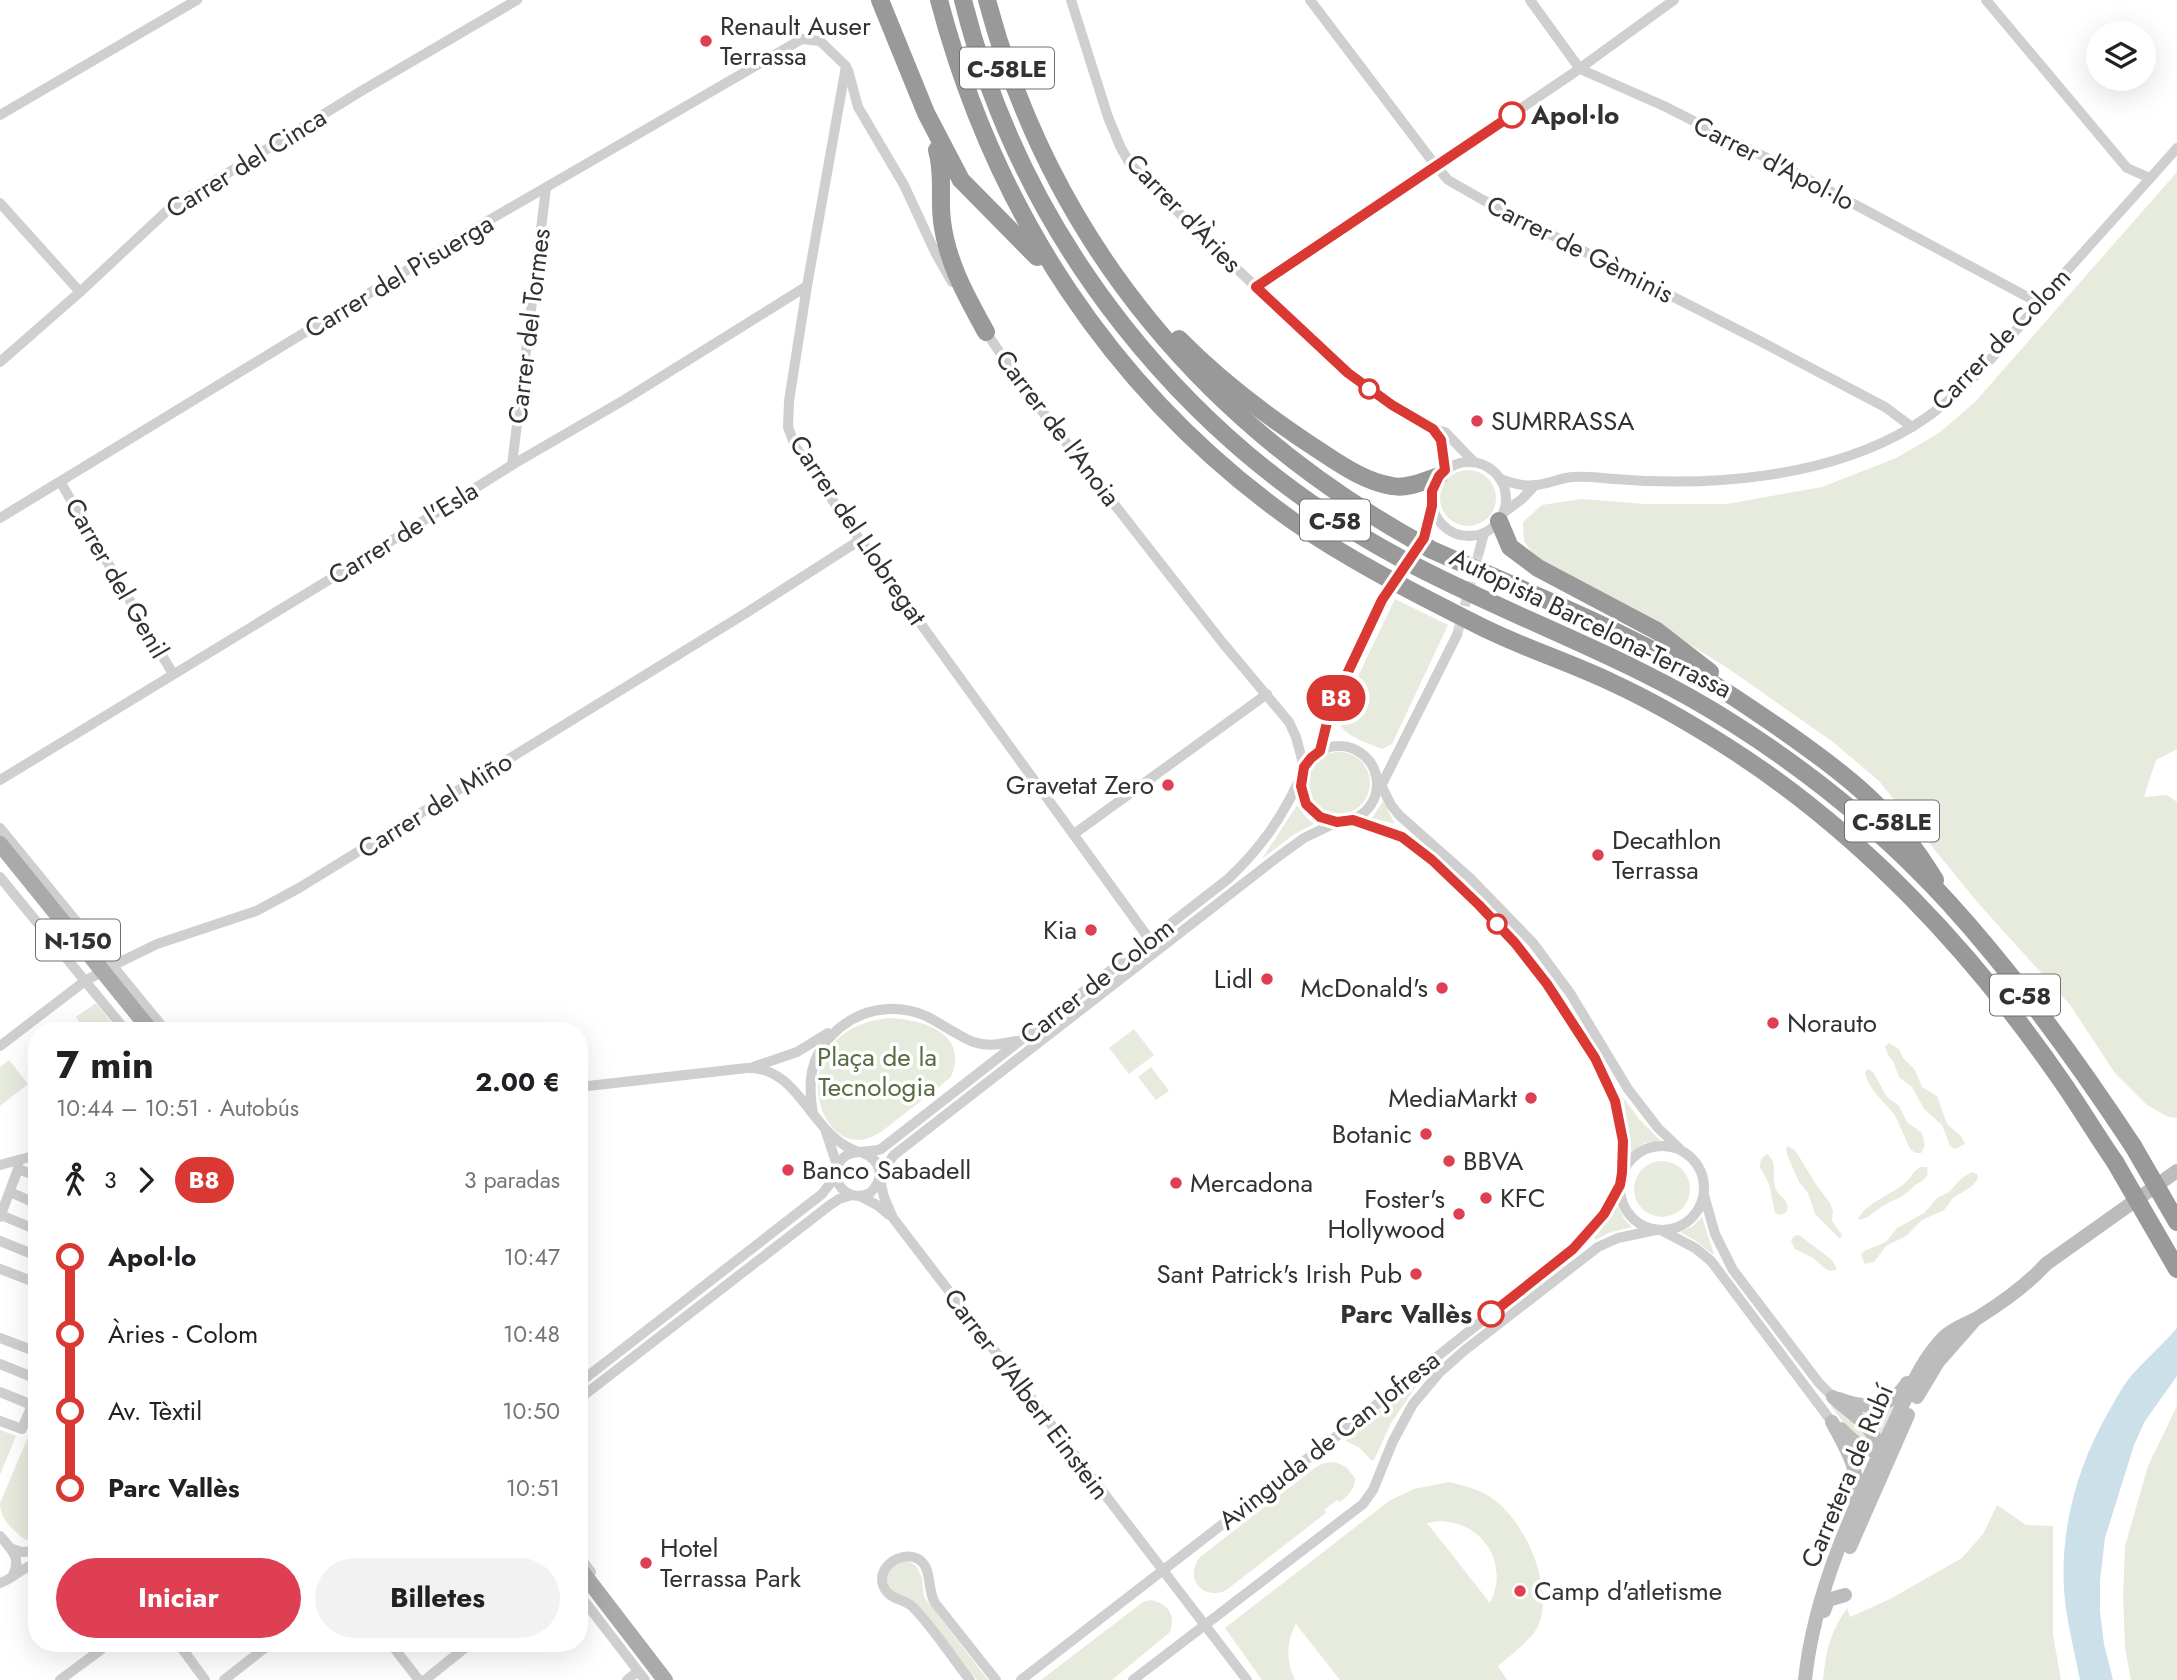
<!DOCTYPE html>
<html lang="es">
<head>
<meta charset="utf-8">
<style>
	body { margin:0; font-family:Jost,sans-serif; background:#f2f2f2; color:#202124; height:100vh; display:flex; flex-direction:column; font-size:26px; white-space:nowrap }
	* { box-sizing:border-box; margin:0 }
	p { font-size:23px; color:#757577 }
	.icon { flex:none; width:38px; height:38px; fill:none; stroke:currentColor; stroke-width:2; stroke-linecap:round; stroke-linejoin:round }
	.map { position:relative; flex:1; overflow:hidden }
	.details { position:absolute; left:28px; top:1022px; width:560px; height:630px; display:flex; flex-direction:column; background:#fff; border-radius:28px; box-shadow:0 7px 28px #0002 }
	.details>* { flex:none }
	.badge { padding:0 14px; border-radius:23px; font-size:24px; line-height:46px }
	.controls { position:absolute; left:2086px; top:21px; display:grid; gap:14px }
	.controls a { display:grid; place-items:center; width:70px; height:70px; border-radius:50%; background:#fff; box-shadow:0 7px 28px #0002; font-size:35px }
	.map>.badge { position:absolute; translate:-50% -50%; box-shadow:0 0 0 4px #fff }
	.legs { display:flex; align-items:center; gap:10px; height:77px; padding:0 28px; font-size:23px }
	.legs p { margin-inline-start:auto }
	.overview { display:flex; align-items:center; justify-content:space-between; height:119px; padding:0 28px }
	h1 { font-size:38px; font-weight:700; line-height:52px }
	.primary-button { display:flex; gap:14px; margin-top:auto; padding:14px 28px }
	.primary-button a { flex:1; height:80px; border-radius:42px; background:#de3f52; color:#fff; font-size:28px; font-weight:700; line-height:80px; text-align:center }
	.primary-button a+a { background:#f2f2f2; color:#202124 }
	ul { padding:0 28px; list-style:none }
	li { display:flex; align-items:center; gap:24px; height:77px; font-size:26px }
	li i { display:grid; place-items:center; width:10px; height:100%; margin:0 9px; background:currentColor }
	li i::after { content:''; width:18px; height:18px; margin:-9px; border:5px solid; border-radius:50%; background:#fff }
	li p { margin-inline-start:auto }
	li:first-child i { background:linear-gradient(#0000 50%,currentColor 0) }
	li:last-child i { background:linear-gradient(currentColor 50%,#0000 0) }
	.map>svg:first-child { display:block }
	.green { fill:#e6ebde; fill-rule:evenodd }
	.water { fill:#cce0ea }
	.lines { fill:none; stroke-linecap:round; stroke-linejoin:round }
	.minor-tunnel { stroke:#d6d6d6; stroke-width:10; stroke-dasharray:10 5; stroke-linecap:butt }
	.minor { stroke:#cfcfcf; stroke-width:10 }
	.secondary { stroke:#bcbcbc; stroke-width:14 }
	.primary { stroke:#aaa; stroke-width:16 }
	.motorway { stroke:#999; stroke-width:18 }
	.primary-bridge { stroke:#aaa; stroke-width:16 }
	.motorway-bridge { stroke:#999; stroke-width:18 }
	.line-1-casing { stroke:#fff; stroke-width:16 }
	.line-1 { stroke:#da3832; stroke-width:10 }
	.poi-dot { fill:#de3f52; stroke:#fff; stroke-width:2.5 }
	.stop-1-dot { fill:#fff; stroke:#da3832; stroke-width:3.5 }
	.labels { text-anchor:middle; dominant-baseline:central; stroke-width:7; stroke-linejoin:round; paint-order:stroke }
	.shield { fill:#fff; stroke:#707070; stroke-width:2 }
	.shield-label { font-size:24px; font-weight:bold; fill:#323232 }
	.poi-label { font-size:26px; fill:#323232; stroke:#fff; text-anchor:start }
	.stop-label { font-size:26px; font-weight:bold; fill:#323232; stroke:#fff; text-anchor:start }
	.street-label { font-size:26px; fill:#323232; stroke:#fff }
	.park-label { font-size:26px; fill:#576d41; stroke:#fff }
</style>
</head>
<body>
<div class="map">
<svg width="2177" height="1680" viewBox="0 0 2177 1680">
	<rect width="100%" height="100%" fill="#fff"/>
	<g class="green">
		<path d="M2177,172V749L2156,760L2144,797L2167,795L2177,802V1118L2168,1117L2147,1105L2115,1073L2070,1005L1978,903L1879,781L1833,742L1726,667L1652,621L1544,562L1531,551L1524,541L1523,522L1542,505L1581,499L1645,504H1727L1822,487L1896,458L1939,433L1975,402Z"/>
		<circle cx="1468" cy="498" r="28"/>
		<path d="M1395,599L1448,625L1392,744L1382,749C1367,743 1340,735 1338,718Z"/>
		<circle cx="1339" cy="783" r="31"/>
		<path d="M1383,801L1395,824L1372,818Z"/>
		<path d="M1297,805L1305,816L1314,824L1293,835L1262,859Z"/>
		<path d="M96,1003L118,1031H86L76,1017Z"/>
		<path d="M888,1018C923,1019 970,1034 951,1077C934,1091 917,1104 900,1117C890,1125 880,1134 869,1138C814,1157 782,1030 888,1018Z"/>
		<path d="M1134,1029L1154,1055L1129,1074L1109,1048Z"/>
		<path d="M1889,1043L1899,1049L1903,1058L1915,1070L1922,1087L1937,1096L1947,1124L1961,1136L1965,1144L1955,1149L1950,1146L1942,1125L1924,1109L1912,1087L1899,1077L1893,1061L1888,1055L1885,1046Z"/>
		<path d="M9,1060L28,1084L0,1106V1067Z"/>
		<path d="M1151,1067L1169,1091L1156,1100L1138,1077Z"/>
		<path d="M1868,1069L1873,1072L1887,1097L1899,1106L1907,1122L1922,1133L1925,1146L1921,1153H1916L1911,1150C1905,1140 1899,1122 1894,1114C1883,1100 1871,1093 1865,1073Z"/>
		<path d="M1623,1097L1639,1119L1661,1141L1645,1143L1628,1154V1127Z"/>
		<path d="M1788,1146L1795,1150L1815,1183L1830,1203L1833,1211L1832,1221L1842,1235L1840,1239L1815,1214L1808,1193L1799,1182L1788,1157L1786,1149Z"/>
		<path d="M1767,1154C1779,1163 1771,1175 1775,1187C1779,1198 1790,1199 1787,1212L1780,1215L1775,1213L1769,1184L1760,1167L1761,1159Z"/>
		<circle cx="1662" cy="1189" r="28"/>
		<path d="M1920,1167H1927C1930,1181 1920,1180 1912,1188C1902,1199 1895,1198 1883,1206C1874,1211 1869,1219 1858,1220C1863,1204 1893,1194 1905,1183C1911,1178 1913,1171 1920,1167Z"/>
		<path d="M1972,1172L1977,1174L1978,1179L1971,1187L1953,1198L1944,1210L1922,1220L1906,1236L1886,1246L1874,1262L1865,1264L1861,1255L1864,1251L1886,1242L1897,1228L1924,1213L1937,1198L1949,1192L1962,1178Z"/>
		<path d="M1616,1204L1625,1220L1632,1227L1608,1233L1596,1240L1594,1238L1605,1224Z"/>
		<path d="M1702,1217L1714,1254H1712L1696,1241L1680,1232L1693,1226Z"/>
		<path d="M1799,1235L1832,1260L1837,1269L1832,1271L1827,1270L1813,1258L1795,1249L1791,1241L1794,1236Z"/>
		<path d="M1422,1378L1391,1423L1374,1460H1371L1360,1448L1346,1441V1437L1349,1434Z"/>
		<path d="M1897,1404L1883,1438L1863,1412L1886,1409Z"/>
		<path d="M1832,1405L1859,1424L1869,1441L1867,1443L1846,1426L1831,1406Z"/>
		<path d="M2177,1406V1680H2131L2125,1648L2123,1596L2125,1546L2148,1466Z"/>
		<path d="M37,1416V1539L26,1540C13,1531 0,1519 0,1503Z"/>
		<path d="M0,1430L16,1436L0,1475Z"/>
		<path d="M1335,1462L1346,1467L1355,1478C1356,1488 1347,1497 1340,1502L1337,1500L1324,1510L1326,1513L1225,1591C1201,1600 1184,1577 1200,1557L1316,1467L1324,1463Z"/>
		<path d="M1449,1482C1463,1485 1477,1489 1489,1496C1524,1518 1554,1585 1539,1624C1533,1639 1510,1656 1498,1666L1507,1680H1340L1296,1624C1286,1642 1286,1662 1295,1680H1262L1225,1628L1389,1501L1414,1489ZM1440,1521C1483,1522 1510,1564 1490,1603L1427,1523Z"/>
		<path d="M1997,1505L2026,1525L2053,1526V1635L2061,1680H1823C1827,1648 1829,1635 1847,1608L1850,1617L1890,1599L1962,1558L1983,1534Z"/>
		<path d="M903,1562H910L917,1567L922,1578L924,1597L988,1680H977L915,1602L894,1593L888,1585L887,1578L891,1567Z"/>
		<path d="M1150,1600C1168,1603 1176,1615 1170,1632L1112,1680H1041L1143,1602Z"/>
	</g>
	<path class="water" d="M2177,1328V1376L2145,1421L2134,1445L2105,1538L2100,1580V1612L2104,1644L2113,1680H2080C2075,1654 2068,1627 2065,1601C2058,1535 2076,1468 2109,1411C2116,1399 2123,1385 2132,1375C2147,1358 2163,1344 2177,1328Z"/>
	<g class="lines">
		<g class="minor-tunnel">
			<path d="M1382,600L1422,541"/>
			<path d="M1457,635L1479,552"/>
		</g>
		<g class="minor">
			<path d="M1071,0L1108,117L1120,146L1130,164L1200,234L1333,360L1392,405L1433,429L1445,432L1474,462"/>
			<path d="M1310,0L1436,166L1448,180L1483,200L1758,340L1885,407L1912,427"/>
			<path d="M1530,0L1580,69L1664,106L1781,165L2039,303"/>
			<path d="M1986,0L2127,168L2150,178"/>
			<path d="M848,70L858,107L904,185L935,252L952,282"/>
			<path d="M0,115L197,0"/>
			<path d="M0,203L80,292"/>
			<path d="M1256,287L1572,74L1674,0"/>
			<path d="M984,329L1021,384L1075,454L1222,642L1289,722L1296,737L1304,767"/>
			<path d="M0,362L80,292L169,209L363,90L517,0"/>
			<path d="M1433,429L1441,440L1445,470"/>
			<circle cx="1469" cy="499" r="37"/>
			<path d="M512,465L546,188"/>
			<path d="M1500,479C1512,483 1524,487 1536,485C1548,484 1560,478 1572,477C1586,476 1601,478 1614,479C1711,487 1827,478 1912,427C1967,394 2009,338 2050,290C2092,242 2135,196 2177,148"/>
			<path d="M61,483L173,674"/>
			<path d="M1503,513L1522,499L1535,485"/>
			<path d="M0,518L491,219L802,39L820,41L846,66L807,286L789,401L788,427L795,446L860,540L1150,940"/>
			<path d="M1424,538L1432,507"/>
			<path d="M1479,552L1484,533"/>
			<circle cx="1339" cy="784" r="38"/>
			<path d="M1320,751L1330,710L1382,600"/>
			<path d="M1375,773L1391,805L1399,815L1470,878L1533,943L1570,993L1628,1089L1658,1128L1679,1148"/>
			<path d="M0,780L332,578L512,465L624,400L807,286"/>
			<path d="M1380,788L1457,635"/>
			<path d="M1353,820L1396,834L1419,849L1498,925L1547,983L1595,1058L1615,1101L1623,1141L1622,1173"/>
			<path d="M0,828L166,1031"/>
			<path d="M1074,834L1267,694"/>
			<path d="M0,877L126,1031"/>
			<path d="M0,1046L85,981L114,965L157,944L256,911L299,888L746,613L860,540"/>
			<path d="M753,1067L797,1052L828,1033"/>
			<path d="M579,1087L747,1068C801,1066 811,1138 859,1152"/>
			<path d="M813,1114C808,1083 809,1058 832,1035C857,1009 893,1002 926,1016C942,1024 957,1035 973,1042C988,1047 1002,1044 1016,1041"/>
			<path d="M826,1132L838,1168"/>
			<circle cx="1662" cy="1188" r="42"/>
			<path d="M863,1153C882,1160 885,1179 870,1193C842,1206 823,1170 847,1155C857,1150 870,1153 881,1149L1228,879C1261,848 1281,819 1301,777"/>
			<path d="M0,1165L37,1155"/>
			<path d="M18,1169L37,1176"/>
			<path d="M880,1174L894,1155L1279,856L1304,838L1337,822"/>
			<path d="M880,1180L884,1197L893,1218L1247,1680"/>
			<path d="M10,1192L37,1204"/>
			<path d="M1704,1195L1715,1234L1733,1270L1819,1383L1833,1397"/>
			<path d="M860,1196L877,1205L889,1215"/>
			<path d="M1,1215L37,1230"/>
			<path d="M0,1217L18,1169V1160"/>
			<path d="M1663,1231L1695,1248L1711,1261L1832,1422"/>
			<path d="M0,1241L37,1256"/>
			<path d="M0,1269L37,1283"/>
			<path d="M0,1338L37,1352"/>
			<path d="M0,1364L37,1379"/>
			<path d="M579,1383L822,1194L836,1176"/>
			<path d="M0,1392L32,1405"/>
			<path d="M579,1399L830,1205L839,1199L852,1195"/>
			<path d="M0,1421L22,1429L37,1393"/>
			<path d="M0,1536C11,1549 22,1558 13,1575"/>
			<path d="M10,1548L21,1552L37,1551"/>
			<path d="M579,1556L591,1572"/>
			<path d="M0,1583C13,1579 22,1567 37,1563"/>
			<path d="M579,1594L645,1680"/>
			<path d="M178,1643L205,1680"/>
			<path d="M390,1643L419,1680"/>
			<path d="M60,1680L110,1643"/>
			<path d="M224,1680L271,1643"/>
			<path d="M425,1680L471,1643"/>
			<path d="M627,1680L638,1671"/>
			<path d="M970,1680C951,1656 934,1629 913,1607C903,1598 888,1600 883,1585C876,1562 913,1545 925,1566C931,1576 928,1591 935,1603L996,1680"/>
			<path d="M1021,1680L1347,1428L1573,1249L1604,1214L1620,1185"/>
			<path d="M1133,1680L1363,1504L1373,1490L1393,1441L1413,1404L1440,1372L1465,1350L1598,1247L1618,1238L1656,1230"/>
		</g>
		<g class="secondary">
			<path d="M1833,1397C1855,1417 1875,1425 1881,1456"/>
			<path d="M1917,1397L1938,1362L1974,1321"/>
			<path d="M1839,1399C1865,1409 1890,1410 1907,1383"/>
			<path d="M1832,1422C1844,1445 1862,1471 1854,1498"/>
			<path d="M1841,1429C1852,1440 1869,1458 1886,1447"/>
			<path d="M1850,1547L1908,1415"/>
			<path d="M1824,1611L1828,1600L1845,1595"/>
			<path d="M1805,1680C1814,1591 1855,1505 1893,1425C1908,1395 1919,1363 1943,1338C1954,1327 1966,1325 1979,1317C2003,1302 2027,1285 2046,1264L2177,1171"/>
		</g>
		<g class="primary">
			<path d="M0,844L34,886"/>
			<path d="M121,994L151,1031"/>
			<path d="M579,1568L665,1680"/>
		</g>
		<g class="motorway">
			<path d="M880,0L926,113L961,180L1037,257"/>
			<path d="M939,0C995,212 1113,393 1293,521C1349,560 1411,591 1472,622C1517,646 1567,661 1613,683C1652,701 1690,723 1726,746C1860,831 1973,952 2063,1083C2081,1109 2097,1136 2115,1162"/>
			<path d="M963,0C1022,238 1184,442 1400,558C1509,617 1629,656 1734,724C1811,773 1887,835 1949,903C2017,978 2077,1061 2133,1146"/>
			<path d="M987,0C1052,245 1210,430 1432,550C1521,589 1612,626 1697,674C1726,691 1753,710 1781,729C1847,775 1893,810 1935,880"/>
			<path d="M937,150C944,174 939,197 942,221C947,262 966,296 986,332"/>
			<path d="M1179,339C1222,383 1272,420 1323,453C1344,467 1367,482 1392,486C1407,489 1424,481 1439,476"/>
			<path d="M1499,521L1510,547L1538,568L1657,631L1710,672"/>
		</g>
		<path class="primary-bridge" d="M34,886L121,994"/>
		<g class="motorway-bridge">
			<path d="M2133,1146L2177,1222"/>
			<path d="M2115,1162L2177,1269"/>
		</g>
	</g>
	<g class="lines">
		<defs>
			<path id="line-1" d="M1491,1314L1573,1249L1604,1214L1620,1185L1622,1173L1623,1141L1615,1101L1595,1058L1547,984L1515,943L1479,905L1432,860L1402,837L1353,820L1337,822L1320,817L1306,804L1301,786L1304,767L1311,758L1320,751L1330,710L1382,600L1424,538L1432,506V491L1439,476L1445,470L1441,440L1433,429L1392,405L1348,373L1256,287L1512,115"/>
		</defs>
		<use href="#line-1" class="line-1-casing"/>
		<use href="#line-1" class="line-1"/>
	</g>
	<g class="poi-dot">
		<circle cx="706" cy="41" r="7"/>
		<circle cx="1477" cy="421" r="7"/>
		<circle cx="1168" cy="785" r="7"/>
		<circle cx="1598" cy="855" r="7"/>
		<circle cx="1091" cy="930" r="7"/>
		<circle cx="1267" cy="979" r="7"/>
		<circle cx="1442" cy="988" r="7"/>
		<circle cx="1773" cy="1023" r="7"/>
		<circle cx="1531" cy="1098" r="7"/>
		<circle cx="1426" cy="1134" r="7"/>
		<circle cx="1449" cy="1161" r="7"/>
		<circle cx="788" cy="1170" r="7"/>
		<circle cx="1176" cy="1183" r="7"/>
		<circle cx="1486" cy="1198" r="7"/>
		<circle cx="1459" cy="1214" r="7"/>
		<circle cx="1416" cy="1274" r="7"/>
		<circle cx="646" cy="1563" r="7"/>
		<circle cx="1520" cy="1591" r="7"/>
	</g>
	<g class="stop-1-dot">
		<circle cx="1512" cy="115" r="12"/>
		<circle cx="1369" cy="389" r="9"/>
		<circle cx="1497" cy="924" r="9"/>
		<circle cx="1491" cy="1314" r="12"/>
	</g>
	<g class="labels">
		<g class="shield">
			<rect x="960" y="47.5" width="94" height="41" rx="5"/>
			<rect x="1300" y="499.5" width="70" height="41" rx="5"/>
			<rect x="1845" y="800.5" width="94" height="41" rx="5"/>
			<rect x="36" y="919.5" width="84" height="41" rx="5"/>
			<rect x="1990" y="974.5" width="70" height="41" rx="5"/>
		</g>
		<g class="shield-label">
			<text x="1007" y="68">C-58LE</text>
			<text x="1335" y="520">C-58</text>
			<text x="1892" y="821">C-58LE</text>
			<text x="78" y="940">N-150</text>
			<text x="2025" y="995">C-58</text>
		</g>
		<g class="poi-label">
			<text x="720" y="26">Renault Auser<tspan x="720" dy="30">Terrassa</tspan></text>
			<text x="1491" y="421">SUMRRASSA</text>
			<text x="1154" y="785" text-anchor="end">Gravetat Zero</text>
			<text x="1612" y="840">Decathlon<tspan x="1612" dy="30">Terrassa</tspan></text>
			<text x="1077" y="930" text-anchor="end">Kia</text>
			<text x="1253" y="979" text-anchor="end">Lidl</text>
			<text x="1428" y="988" text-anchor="end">McDonald's</text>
			<text x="1787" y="1023">Norauto</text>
			<text x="1517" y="1098" text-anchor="end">MediaMarkt</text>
			<text x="1412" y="1134" text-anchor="end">Botanic</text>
			<text x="1463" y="1161">BBVA</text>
			<text x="802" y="1170">Banco Sabadell</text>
			<text x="1190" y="1183">Mercadona</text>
			<text x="1500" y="1198">KFC</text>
			<text x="1445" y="1199" text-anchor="end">Foster's<tspan x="1445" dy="30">Hollywood</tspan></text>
			<text x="1402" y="1274" text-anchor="end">Sant Patrick's Irish Pub</text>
			<text x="660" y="1548">Hotel<tspan x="660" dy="30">Terrassa Park</tspan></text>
			<text x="1534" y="1591">Camp d'atletisme</text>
		</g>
		<g class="stop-label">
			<text x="1531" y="115">Apol·lo</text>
			<text x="1472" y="1314" text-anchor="end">Parc Vallès</text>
		</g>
		<g class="street-label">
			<text transform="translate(246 163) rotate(-32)">Carrer del Cinca</text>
			<text transform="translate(1774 163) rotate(27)">Carrer d'Apol·lo</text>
			<text transform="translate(1184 213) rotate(46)">Carrer d'Àries</text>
			<text transform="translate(1580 249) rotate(27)">Carrer de Gèminis</text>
			<text transform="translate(399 276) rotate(-31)">Carrer del Pisuerga</text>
			<text transform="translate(529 326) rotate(-83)">Carrer del Tormes</text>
			<text transform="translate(2001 339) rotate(-46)">Carrer de Colom</text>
			<text transform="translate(1058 428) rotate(53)">Carrer de l'Anoia</text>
			<text transform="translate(858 530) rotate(56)">Carrer del Llobregat</text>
			<text transform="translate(403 533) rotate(-32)">Carrer de l'Esla</text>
			<text transform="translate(117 578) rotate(60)">Carrer del Genil</text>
			<text transform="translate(1591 623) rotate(26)">Autopista Barcelona-Terrassa</text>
			<text transform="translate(435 805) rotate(-32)">Carrer del Miño</text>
			<text transform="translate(1097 981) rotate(-38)">Carrer de Colom</text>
			<text transform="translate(1027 1394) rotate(53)">Carrer d'Albert Einstein</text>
			<text transform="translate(1329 1440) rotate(-38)">Avinguda de Can Jofresa</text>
			<text transform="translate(1847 1476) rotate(-67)">Carretera de Rubí</text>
		</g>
		<g class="park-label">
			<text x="877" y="1057">Plaça de la<tspan x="877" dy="30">Tecnologia</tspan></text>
		</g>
	</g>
</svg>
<div class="controls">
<a><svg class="icon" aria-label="layers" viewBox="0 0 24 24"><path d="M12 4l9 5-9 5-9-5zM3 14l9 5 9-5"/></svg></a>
</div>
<b class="badge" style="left:1336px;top:698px;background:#da3832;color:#fff">B8</b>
<section class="details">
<div class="overview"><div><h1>7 min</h1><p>10:44 – 10:51 · Autobús</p></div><b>2.00 €</b></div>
<div class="legs"><svg class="icon" aria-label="walk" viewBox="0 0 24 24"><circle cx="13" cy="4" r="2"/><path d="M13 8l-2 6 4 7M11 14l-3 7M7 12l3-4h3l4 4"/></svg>3<svg class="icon" aria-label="forward" viewBox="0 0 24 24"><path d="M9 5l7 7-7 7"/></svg><b class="badge" style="background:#da3832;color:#fff">B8</b><p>3 paradas</p></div>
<ul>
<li><i style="color:#da3832"></i><b>Apol·lo</b><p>10:47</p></li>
<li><i style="color:#da3832"></i><span>Àries - Colom</span><p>10:48</p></li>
<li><i style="color:#da3832"></i><span>Av. Tèxtil</span><p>10:50</p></li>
<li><i style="color:#da3832"></i><b>Parc Vallès</b><p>10:51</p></li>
</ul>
<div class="primary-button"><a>Iniciar</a><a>Billetes</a></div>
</section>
</div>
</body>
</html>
